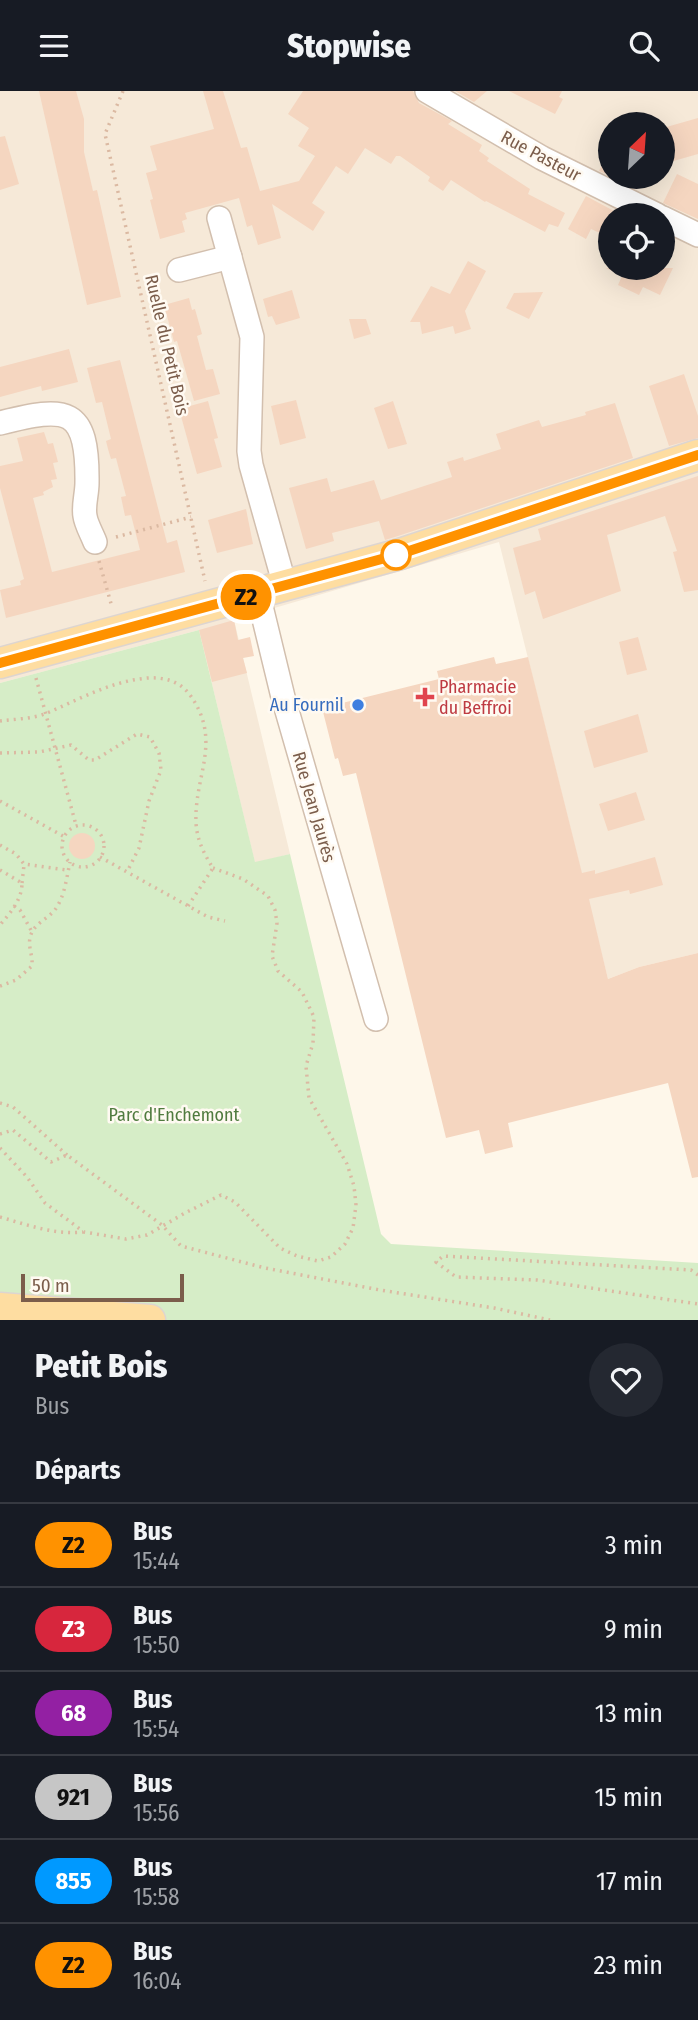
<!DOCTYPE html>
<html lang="fr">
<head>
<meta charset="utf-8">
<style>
	body { margin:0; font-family:"Fira Sans Condensed",sans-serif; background:#242831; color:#f1f3f6; height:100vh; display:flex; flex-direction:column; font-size:26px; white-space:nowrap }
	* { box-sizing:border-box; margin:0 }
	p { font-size:23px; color:#9ea1a6 }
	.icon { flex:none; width:38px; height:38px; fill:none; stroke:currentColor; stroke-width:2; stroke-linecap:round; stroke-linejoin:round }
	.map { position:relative; height:1229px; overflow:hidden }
	.side { display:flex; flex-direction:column; background:#171b24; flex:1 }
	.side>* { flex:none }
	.badge { padding:0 14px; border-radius:23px; font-size:24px; line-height:46px }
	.needle { width:46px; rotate:25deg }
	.buttons { position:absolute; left:598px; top:21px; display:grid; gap:14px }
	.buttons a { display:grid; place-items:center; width:77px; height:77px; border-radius:50%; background:#171b24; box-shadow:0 7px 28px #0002; font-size:35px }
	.scale { position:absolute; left:21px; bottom:18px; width:163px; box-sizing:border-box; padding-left:7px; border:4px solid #7b5d4b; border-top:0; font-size:19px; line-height:24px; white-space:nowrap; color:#7b5d4b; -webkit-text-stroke:5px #fffaf2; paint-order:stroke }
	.map>.badge { position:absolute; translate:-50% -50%; box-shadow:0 0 0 4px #fff }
	h2 { padding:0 35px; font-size:26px; line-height:63px }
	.round { display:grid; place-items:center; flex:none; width:74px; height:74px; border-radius:37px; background:#242831 }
	.head { display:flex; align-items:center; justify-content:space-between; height:119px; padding:0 35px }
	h1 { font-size:33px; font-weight:800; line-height:52px }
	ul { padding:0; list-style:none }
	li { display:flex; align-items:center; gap:21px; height:84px; padding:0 35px; border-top:2px solid #363941 }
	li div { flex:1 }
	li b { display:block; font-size:26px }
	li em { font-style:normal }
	li .badge { min-width:77px; font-weight:700; text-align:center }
	header { display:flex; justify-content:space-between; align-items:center; height:91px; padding:0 35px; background:#171b24; font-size:32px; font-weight:800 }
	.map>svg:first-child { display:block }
	.residential { fill:#f6e9d8; fill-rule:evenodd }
	.green { fill:#d6edc7 }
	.building { fill:#f5d6c0 }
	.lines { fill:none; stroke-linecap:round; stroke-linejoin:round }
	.minor-casing { stroke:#d2bfae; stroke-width:26 }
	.major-casing { stroke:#ddd5d0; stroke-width:33 }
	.path { stroke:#dbb9a2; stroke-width:3.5; stroke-dasharray:2 5; stroke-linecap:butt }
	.minor { stroke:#fff; stroke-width:23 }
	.major { stroke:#fedda1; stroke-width:30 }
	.line-casing { stroke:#fff; stroke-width:16 }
	.line { stroke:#ff9200; stroke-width:10 }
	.stop-dot { fill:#fff; stroke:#ff9200; stroke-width:3.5 }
	.health-dot { fill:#e0444e; stroke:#fffaf2; stroke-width:2.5 }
	.shop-dot { fill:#3f7fe0; stroke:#fffaf2; stroke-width:2.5 }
	.labels { text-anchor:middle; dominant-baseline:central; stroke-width:5; stroke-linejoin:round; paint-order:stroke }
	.street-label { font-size:18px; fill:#7b5d4b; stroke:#fffaf2 }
	.health-label { font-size:18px; fill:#be3a42; stroke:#fffaf2; text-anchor:start }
	.shop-label { font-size:18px; fill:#366cbe; stroke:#fffaf2; text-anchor:end }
	.park-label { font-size:18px; fill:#507b3f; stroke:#fffaf2 }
</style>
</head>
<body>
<header><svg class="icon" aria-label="menu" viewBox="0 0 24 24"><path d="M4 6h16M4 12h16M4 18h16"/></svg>Stopwise<svg class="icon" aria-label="search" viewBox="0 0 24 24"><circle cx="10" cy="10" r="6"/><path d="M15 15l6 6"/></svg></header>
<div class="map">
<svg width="698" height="1229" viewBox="0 0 698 1229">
	<rect width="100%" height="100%" fill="#fef7ea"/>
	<path class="residential" d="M0,0H698V862L639,876L608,888L499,451L234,529L290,763L255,772L199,539L0,592ZM611,33H663V86H611ZM611,124H663V177H611Z"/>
	<path class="green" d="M199,539L255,771L290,763L381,1143L391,1153L698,1172V1229H0V592Z"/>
	<g class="building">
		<path d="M39,0H76L84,28V61L93,100L97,99L121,206L87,214Z"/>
		<path d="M203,0H223L241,57L247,56L260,100L299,90L315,65L298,55L309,37L288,23L303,0H413L419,12L452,30L448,33L482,54L479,60L489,67L487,70L530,98L528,103L565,122L558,136L549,133L545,141L486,110L485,111L451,89L443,100L428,90L430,86L400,65H396L391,73L365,57L348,83L336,75L312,112L325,121L313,140L272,113L281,147L258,154L252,134L247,136L239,107L185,122L187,128L182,130L185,141L160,148L150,109L153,108L146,82L157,79L150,55L214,38Z"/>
		<path d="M455,0H487L474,11Z"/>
		<path d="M509,0H562L559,6L563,8L555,23Z"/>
		<path d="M698,27V63L663,73V37Z"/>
		<path d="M5,45L19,93L0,99V46Z"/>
		<path d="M611,55V85L599,80Z"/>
		<path d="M677,83L698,93V128L663,112Z"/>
		<path d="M586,105L614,120L602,143L591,138L586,148L568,138Z"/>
		<path d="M468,170L486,180L465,220L471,238L455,243L453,235L422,243L420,231H410L431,195L450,203Z"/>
		<path d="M606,177H673L660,204L643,196L639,204L618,194L622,185Z"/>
		<path d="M292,199L300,227L276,234L272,225L268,226L263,208Z"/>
		<path d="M543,201L529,228L506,217L514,202Z"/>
		<path d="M189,207L192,219L195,218L202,243L197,245L206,279L213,278L220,303L194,310L177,250L174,251L164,214Z"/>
		<path d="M349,228H366L371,243L354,248Z"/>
		<path d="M69,258L78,291L42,300L41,295L0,306V276Z"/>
		<path d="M120,269L167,452L177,449L185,481L6,527L0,499L21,494L20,490L24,488L0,397V375L23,370L17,347L44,341L48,353L53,352L58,371L53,372L57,388L51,389L53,396L43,401L44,404L33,407L52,481L140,459L131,424L125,425L121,406L126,405L116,367L111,368L108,358L106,350L111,348L102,311L96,312L87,277Z"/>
		<path d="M684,283L698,325V347L669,355L649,295Z"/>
		<path d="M296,309L306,347L280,354L271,315Z"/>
		<path d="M208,310L218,347L214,348L222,376L197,383L179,318Z"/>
		<path d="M393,310L407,353L388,358L374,317Z"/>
		<path d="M615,312L633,367L395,446L385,449L379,430L332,442L334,450L306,458L289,397L327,387L331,401L374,389L381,409L452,386L447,371L463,366L464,370L501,358L496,343L539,329L542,336L586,324L585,321Z"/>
		<path d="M698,385V499L684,501L673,461L677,460L665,425L607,444L621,500L543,528L535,500L525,504L513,457L541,449L538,438Z"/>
		<path d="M246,418L253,453L217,462L208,429Z"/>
		<path d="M234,529L238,549L250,546L254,565L243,567L247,582L212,591L199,539Z"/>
		<path d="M638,546L647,579L627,584L619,551Z"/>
		<path d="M494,566L496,573L528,566L582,782L595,779V783L655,766L663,794L630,803L629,799L589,808L608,888L639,876L698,862V1086L692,1087L668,992L508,1032L513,1056L485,1063L479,1039L446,1047L356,682L343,685L338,667L335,668L322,617L439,588L437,580Z"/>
		<path d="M638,623L648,661L594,677L584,640Z"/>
		<path d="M636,701L645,729L608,740L599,713Z"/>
		<circle cx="82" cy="755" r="13"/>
	</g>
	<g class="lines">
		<defs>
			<g id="minor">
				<path d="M427,0L542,67L657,124"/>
				<path d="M219,127L252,246L249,360L251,374L285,495"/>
				<path d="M663,127L698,144"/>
				<path d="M179,179L230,166"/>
				<path d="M0,332C67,315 88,315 87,392C87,403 83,415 85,425C86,433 92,443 95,451"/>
				<path d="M258,503L283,606L376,928"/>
			</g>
			<g id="major">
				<path d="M0,572L400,463L698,364"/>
				<path d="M0,1217L150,1229"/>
			</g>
		</defs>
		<use href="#minor" class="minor-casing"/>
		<use href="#major" class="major-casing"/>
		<g class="path">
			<path d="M123,0L105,43L205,490"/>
			<path d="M116,446L191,426"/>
			<path d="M99,470L112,516"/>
			<path d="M36,587L76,734"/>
			<path d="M0,630C15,628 33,628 47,622C80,608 111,590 148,587C164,586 180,590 190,604C223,650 194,684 196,732C197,749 204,763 213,777L188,815"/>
			<path d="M0,662L39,661L71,654L89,669H95L137,643L150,646L159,662L161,679L149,710L139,757L127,781"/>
			<path d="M0,710L63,745"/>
			<circle cx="83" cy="755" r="21"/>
			<path d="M0,754L16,763L24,773L67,779"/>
			<path d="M100,766L208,826L225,830"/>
			<path d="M0,779L22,792C22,809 10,822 0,834"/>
			<path d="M22,792L24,774"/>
			<path d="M14,815L20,819L32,841"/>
			<path d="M0,895L16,889L32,875C33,865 28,856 30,847C33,831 51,828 58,814C65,802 67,785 70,771"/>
			<path d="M0,1012L13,1016L67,1064"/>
			<path d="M0,1043L13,1039L51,1071L67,1064L162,1134L181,1155L265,1177L380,1199L494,1217L550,1229"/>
			<path d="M0,1057L27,1086L45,1112L84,1141L126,1148L147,1144L185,1122L221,1104L235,1111L280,1157L297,1165L318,1170L331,1166L345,1153L353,1137L356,1114L354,1095L347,1073L309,1007L306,975L313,952L314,926L302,901L278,880L272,865L277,832L275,819L268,805L243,788L213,777"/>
			<path d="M0,1126C28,1134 54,1144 83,1141"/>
			<path d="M698,1184L691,1179L443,1165L436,1171L456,1186L537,1189L698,1213"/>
		</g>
		<use href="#minor" class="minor"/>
		<use href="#major" class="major"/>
	</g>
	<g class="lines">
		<defs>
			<path id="line" d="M0,572L400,463L698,364"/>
		</defs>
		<use href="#line" class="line-casing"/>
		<use href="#line" class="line"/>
	</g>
	<circle class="stop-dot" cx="396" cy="464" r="14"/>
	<path class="health-dot" d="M421.5 595.5h7v7h7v7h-7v7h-7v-7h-7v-7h7z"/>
	<circle class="shop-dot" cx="358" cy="614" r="7"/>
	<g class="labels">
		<g class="street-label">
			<text transform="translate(541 65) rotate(28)">Rue Pasteur</text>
			<text transform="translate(167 254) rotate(77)">Ruelle du Petit Bois</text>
			<text transform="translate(314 716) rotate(74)">Rue Jean Jaurès</text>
		</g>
		<g class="health-label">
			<text x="439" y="596">Pharmacie<tspan x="439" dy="21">du Beffroi</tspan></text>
		</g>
		<g class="shop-label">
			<text x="344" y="614">Au Fournil</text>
		</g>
		<g class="park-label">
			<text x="174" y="1024">Parc d'Enchemont</text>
		</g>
	</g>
</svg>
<div class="buttons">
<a><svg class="needle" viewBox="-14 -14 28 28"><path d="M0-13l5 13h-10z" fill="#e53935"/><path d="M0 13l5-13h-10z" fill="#9ea1a6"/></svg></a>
<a><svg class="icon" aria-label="locate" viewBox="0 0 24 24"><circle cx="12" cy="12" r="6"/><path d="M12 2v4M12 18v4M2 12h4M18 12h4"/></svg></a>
</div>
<div class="scale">50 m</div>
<b class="badge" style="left:246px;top:506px;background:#ff9200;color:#111">Z2</b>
</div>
<section class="side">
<div class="head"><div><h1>Petit Bois</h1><p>Bus</p></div><a class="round"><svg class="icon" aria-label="heart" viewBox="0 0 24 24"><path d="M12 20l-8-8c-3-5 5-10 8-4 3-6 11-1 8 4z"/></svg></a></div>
<h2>Départs</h2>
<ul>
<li><span class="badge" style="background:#ff9200;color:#111">Z2</span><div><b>Bus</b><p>15:44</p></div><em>3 min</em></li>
<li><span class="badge" style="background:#d7263d;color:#fff">Z3</span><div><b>Bus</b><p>15:50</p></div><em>9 min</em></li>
<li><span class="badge" style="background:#9320a3;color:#fff">68</span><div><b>Bus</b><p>15:54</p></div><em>13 min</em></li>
<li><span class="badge" style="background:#c6c6c6;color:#111">921</span><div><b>Bus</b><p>15:56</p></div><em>15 min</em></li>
<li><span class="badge" style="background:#09f;color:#fff">855</span><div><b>Bus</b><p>15:58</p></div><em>17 min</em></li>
<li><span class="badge" style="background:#ff9200;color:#111">Z2</span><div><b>Bus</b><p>16:04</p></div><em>23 min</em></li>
</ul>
</section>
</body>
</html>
